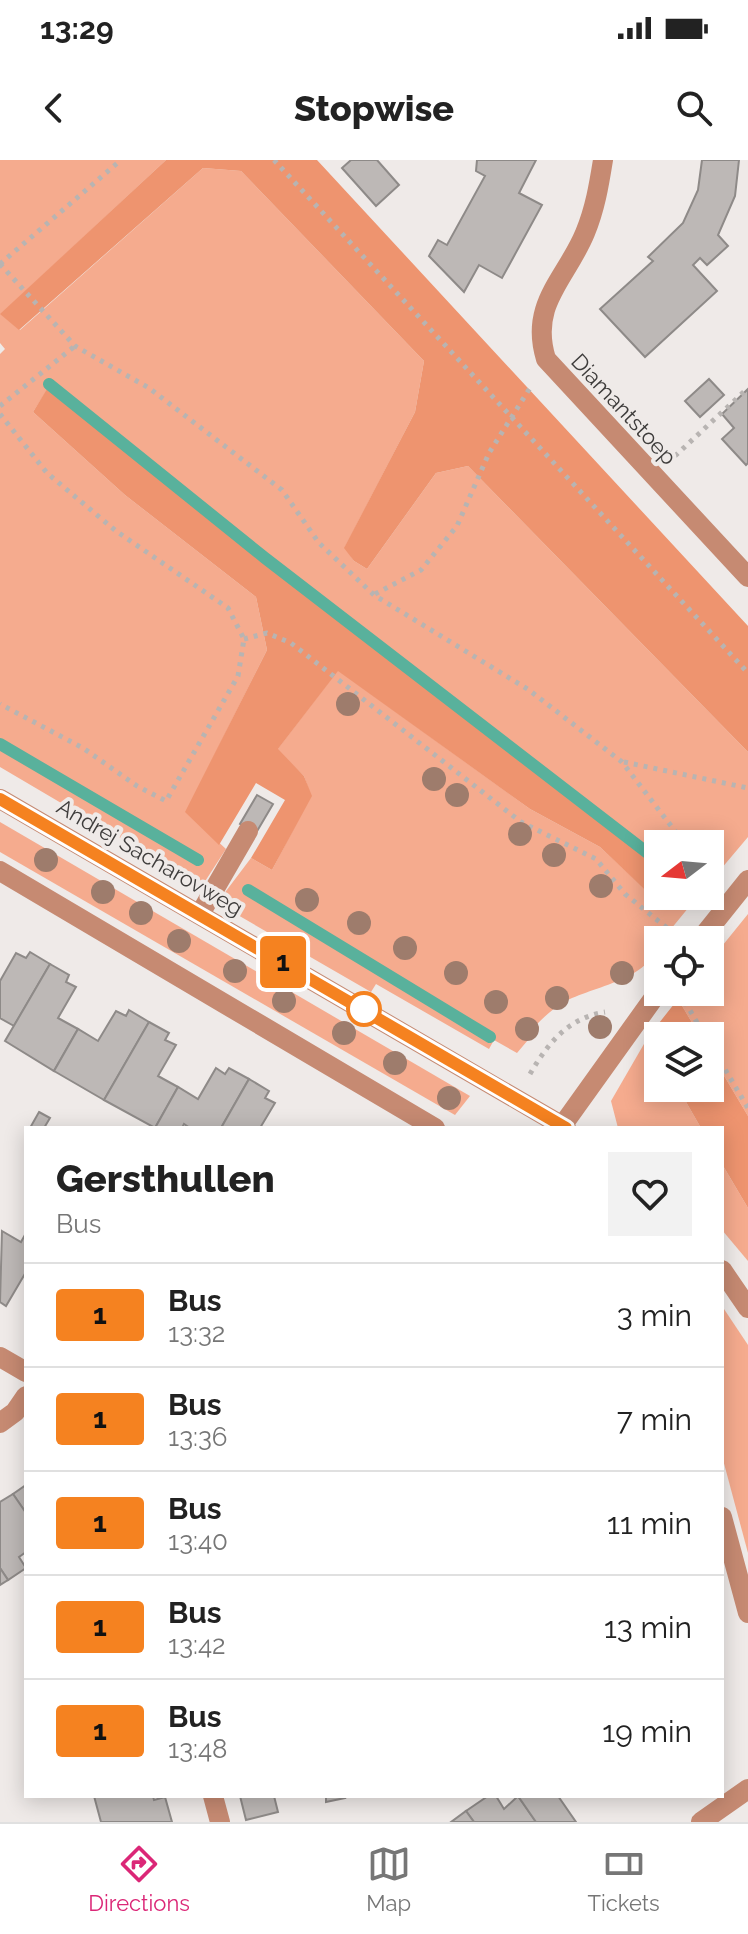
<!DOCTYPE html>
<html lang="en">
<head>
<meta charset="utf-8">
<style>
	body { margin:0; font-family:Raleway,sans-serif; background:#f2f2f2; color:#222; height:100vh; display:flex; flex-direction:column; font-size:30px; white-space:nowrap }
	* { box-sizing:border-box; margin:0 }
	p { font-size:26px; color:#767676 }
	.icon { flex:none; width:44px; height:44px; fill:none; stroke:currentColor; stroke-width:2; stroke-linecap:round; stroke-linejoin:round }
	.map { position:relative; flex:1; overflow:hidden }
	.panel { position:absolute; left:24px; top:966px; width:700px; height:672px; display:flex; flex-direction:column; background:#fff; border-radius:0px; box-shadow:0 4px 20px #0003 }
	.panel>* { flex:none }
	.badge { padding:0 16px; border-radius:6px; font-size:28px; line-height:52px }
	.needle { width:52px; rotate:254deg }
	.tools { position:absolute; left:644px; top:670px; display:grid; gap:16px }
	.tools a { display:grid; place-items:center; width:80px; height:80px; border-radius:0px; background:#fff; box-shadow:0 4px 20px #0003; font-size:40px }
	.map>.badge { position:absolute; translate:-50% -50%; box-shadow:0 0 0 4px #fff }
	.round { display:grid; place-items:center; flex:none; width:84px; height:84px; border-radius:0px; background:#f2f2f2 }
	.head { display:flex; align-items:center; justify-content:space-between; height:136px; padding:0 32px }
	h1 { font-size:38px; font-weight:800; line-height:60px }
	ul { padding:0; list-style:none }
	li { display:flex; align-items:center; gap:24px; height:104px; padding:0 32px; border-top:2px solid #e0e0e0 }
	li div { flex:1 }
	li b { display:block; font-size:30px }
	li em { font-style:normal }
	li .badge { min-width:88px; font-weight:700; text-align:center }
	.status { display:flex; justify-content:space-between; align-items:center; height:56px; padding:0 40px; background:#fff; direction:ltr }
	.status svg { height:22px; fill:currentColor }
	header { display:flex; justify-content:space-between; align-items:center; height:104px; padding:0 32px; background:#fff; font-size:36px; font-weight:800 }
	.menu { display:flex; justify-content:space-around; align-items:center; height:112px; border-top:2px solid #e0e0e0; background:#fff; font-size:22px; color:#767676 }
	.menu a { display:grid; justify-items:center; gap:4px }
	.menu .active { color:#db2777 }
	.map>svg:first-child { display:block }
	.green { fill:#f5ab8e }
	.forest { fill:#ee946f }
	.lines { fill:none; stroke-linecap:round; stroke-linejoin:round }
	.stream { stroke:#59b19c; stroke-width:12 }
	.building { fill:#bdb8b6; stroke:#8e8a88; stroke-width:2 }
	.path { stroke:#b8b4b2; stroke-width:5; stroke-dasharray:4 6; stroke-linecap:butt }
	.minor { stroke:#c68a72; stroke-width:20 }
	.tree { fill:#9e7c6c }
	.line-casing { stroke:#fff; stroke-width:18 }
	.line { stroke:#f58220; stroke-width:12 }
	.stop-dot { fill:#fff; stroke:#f58220; stroke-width:4 }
	.labels { text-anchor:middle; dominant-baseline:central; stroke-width:8; stroke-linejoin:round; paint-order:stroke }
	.street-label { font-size:22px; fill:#3e3c3b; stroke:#efeae8 }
</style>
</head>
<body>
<div class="status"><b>13:29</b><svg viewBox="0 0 49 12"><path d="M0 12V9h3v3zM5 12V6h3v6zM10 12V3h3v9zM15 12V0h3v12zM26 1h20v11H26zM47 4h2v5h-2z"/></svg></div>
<header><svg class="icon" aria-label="back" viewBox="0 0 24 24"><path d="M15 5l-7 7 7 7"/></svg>Stopwise<svg class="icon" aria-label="search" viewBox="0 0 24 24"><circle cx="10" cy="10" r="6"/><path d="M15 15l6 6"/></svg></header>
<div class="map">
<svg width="748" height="1662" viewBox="0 0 748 1662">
	<rect width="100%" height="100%" fill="#efeae8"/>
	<g class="green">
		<path d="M0,0H166L1,154L20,170L203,8L241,11L424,201L415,252L345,387L354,401L367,409L436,313L468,306L748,592V677L710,722V684H658V703L323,449L47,230L33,252L125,335L256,437L267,490L186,652L226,689L202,726L0,607V194L5,189L0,183Z"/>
		<path d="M338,510L530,649L600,687L661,744L669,736H698L662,780H658C655,818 598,825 566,841C555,847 546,855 537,864L539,867L517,893L494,880L489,889L376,824L371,832L217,743L251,698L272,710L311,636L304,616L277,590Z"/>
		<path d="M0,662L470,936L455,955L0,692Z"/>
		<path d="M748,754V956L710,892V876H700L678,839L684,832H710V801Z"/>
		<path d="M648,877L658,895V928H678L701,968H618L611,941Z"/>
		<path d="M722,1004L748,1048V1101L722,1070Z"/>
		<path d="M722,1146L748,1185V1393L722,1296Z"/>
	</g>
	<g class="forest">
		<path d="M166,0H317L748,466V592L468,306L436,313L367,409L354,401L344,388L415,252L424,201L241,11L203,8L19,170L0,154Z"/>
		<path d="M47,229L323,449L658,703V736H669L661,745L600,687L530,649L338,511L278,589L304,616L312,636L272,710L251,698L285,640L256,623L219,685L185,652L267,490L256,437L125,335L33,252Z"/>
		<path d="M678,839L700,876H658V895L648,877Z"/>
		<path d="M710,892L748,956V1048L722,1004V968H701L678,928H710Z"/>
	</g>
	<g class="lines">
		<g class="stream">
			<path d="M49,224L265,398L658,701"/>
			<path d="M0,584L198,700"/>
			<path d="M248,730L490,877"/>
		</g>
	</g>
	<g class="building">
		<path d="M351,0H377L399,25L376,46L342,8Z"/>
		<path d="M477,0H536L519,33L542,45L502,118L479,105L464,132L429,96L438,80L447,85L485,16L476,11Z"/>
		<path d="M702,0H739L735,36L718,75L728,86L707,105L700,98L693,105L717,131L645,197L600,149L653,101L648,97L683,63L698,30Z"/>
		<path d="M709,219L724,235L700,257L685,241Z"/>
		<path d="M748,229V303L746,305L722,279L734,268L722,254Z"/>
		<path d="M257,635L273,644L256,673L240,664Z"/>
		<path d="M30,792L50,804L14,866L0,858V821L16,793L26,798Z"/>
		<path d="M50,804L69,815L66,822L76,827L58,858L78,869L54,911L5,881Z"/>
		<path d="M129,850L149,862L104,940L54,911L78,869L98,881L116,851L126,856Z"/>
		<path d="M149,862L169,873L165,880L176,885L158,916L178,927L155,968L104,940Z"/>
		<path d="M216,908L225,914L229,908L249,919L221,968H190L184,964L182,968H155L178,927L198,939Z"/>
		<path d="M249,919L269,931L265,938L275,943L260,968H221Z"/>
		<path d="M39,952L50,958L44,968H30Z"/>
		<path d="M2,1071L21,1082L26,1073V1112L6,1146L0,1142Z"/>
		<path d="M26,1325V1353L13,1334Z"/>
		<path d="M13,1334L26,1353V1392L19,1397L26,1408L8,1420L0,1408V1342Z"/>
		<path d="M0,1408L8,1420L0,1425Z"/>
		<path d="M94,1636H153L154,1640L165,1637L172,1662H101Z"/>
		<path d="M240,1636H274L278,1652L246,1660Z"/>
		<path d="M326,1636H344L345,1638L326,1642Z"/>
		<path d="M488,1636H496L504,1649L518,1636L536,1662H474L466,1651Z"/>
		<path d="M518,1636H558L576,1662H536Z"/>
		<path d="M466,1651L474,1662H451Z"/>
	</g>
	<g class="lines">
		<g class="path">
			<path d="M274,0L748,513"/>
			<path d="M0,104L75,186L149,228L282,330L319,383L374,435L529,530L622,602L685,684"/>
			<path d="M0,104L121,0"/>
			<path d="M0,246L75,186"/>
			<path d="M0,254L47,313L116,371L228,448L244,479L238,516L166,641L137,626L83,588L0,544"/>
			<path d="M675,296L748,228"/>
			<path d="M375,434L421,410L457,366L489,293L530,228"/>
			<path d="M244,479L267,473L291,483L521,662L596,699L625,734L672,772"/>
			<path d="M624,602L748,628"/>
			<path d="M685,842L705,876"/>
			<path d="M710,884L748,948"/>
			<path d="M530,914C548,883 568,858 605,852"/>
		</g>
		<g class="minor">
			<path d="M603,0C599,25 595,49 585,73C566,119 529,144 546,199L748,417"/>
			<path d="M0,639L566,968"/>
			<path d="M0,711L435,968"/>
			<path d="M200,754L248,671"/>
			<path d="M700,780L748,720"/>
			<path d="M562,966L658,832"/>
			<path d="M722,1110L748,1148"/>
			<path d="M0,1197L26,1212"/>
			<path d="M0,1263L15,1252L26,1236"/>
			<path d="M722,1357L748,1453"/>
			<path d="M213,1636L220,1662"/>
			<path d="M701,1662L748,1629"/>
		</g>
	</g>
	<g class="tree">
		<circle cx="348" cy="544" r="12"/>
		<circle cx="434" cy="619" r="12"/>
		<circle cx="457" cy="635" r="12"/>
		<circle cx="520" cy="674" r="12"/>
		<circle cx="554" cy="695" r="12"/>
		<circle cx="46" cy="700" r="12"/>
		<circle cx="601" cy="726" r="12"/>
		<circle cx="103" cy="732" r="12"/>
		<circle cx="307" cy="740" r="12"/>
		<circle cx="141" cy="753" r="12"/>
		<circle cx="359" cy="763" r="12"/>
		<circle cx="179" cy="781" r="12"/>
		<circle cx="405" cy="788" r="12"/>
		<circle cx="235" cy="811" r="12"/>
		<circle cx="456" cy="813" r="12"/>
		<circle cx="622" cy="813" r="12"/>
		<circle cx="557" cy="838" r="12"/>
		<circle cx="284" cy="841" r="12"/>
		<circle cx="496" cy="842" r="12"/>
		<circle cx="600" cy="867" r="12"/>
		<circle cx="527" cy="869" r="12"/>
		<circle cx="344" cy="873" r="12"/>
		<circle cx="395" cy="903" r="12"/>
		<circle cx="449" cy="938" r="12"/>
	</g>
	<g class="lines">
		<defs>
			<path id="line" d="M0,639L566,968"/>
		</defs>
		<use href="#line" class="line-casing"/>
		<use href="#line" class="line"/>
	</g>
	<circle class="stop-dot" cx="364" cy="849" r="16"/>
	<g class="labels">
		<g class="street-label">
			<text transform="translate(624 249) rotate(47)">Diamantstoep</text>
			<text transform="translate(150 697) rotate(30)">Andrej Sacharovweg</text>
		</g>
	</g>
</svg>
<div class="tools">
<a><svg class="needle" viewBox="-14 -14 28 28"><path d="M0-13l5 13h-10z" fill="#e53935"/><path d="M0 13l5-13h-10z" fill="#767676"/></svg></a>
<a><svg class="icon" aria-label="locate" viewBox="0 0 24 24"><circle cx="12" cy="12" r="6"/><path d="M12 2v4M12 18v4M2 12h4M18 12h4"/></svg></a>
<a><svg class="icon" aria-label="layers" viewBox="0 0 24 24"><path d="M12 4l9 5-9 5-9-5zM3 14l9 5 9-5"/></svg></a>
</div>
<b class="badge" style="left:283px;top:802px;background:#f58220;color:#111">1</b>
<section class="panel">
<div class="head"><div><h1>Gersthullen</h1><p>Bus</p></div><a class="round"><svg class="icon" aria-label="heart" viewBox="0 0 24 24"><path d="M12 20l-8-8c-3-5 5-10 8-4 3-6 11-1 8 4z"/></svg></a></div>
<ul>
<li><span class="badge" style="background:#f58220;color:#111">1</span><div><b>Bus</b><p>13:32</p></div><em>3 min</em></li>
<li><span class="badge" style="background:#f58220;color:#111">1</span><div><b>Bus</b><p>13:36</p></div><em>7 min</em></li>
<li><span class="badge" style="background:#f58220;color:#111">1</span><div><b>Bus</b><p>13:40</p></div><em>11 min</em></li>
<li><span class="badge" style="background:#f58220;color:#111">1</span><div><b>Bus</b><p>13:42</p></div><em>13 min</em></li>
<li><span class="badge" style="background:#f58220;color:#111">1</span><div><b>Bus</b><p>13:48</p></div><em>19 min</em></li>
</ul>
</section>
</div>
<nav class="menu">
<a class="active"><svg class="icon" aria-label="directions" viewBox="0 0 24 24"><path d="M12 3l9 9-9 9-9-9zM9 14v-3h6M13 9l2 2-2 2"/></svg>Directions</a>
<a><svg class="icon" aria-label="map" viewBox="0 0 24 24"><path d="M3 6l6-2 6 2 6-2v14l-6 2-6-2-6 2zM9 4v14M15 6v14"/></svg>Map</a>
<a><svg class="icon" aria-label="tickets" viewBox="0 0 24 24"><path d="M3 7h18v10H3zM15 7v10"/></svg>Tickets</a>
</nav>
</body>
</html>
